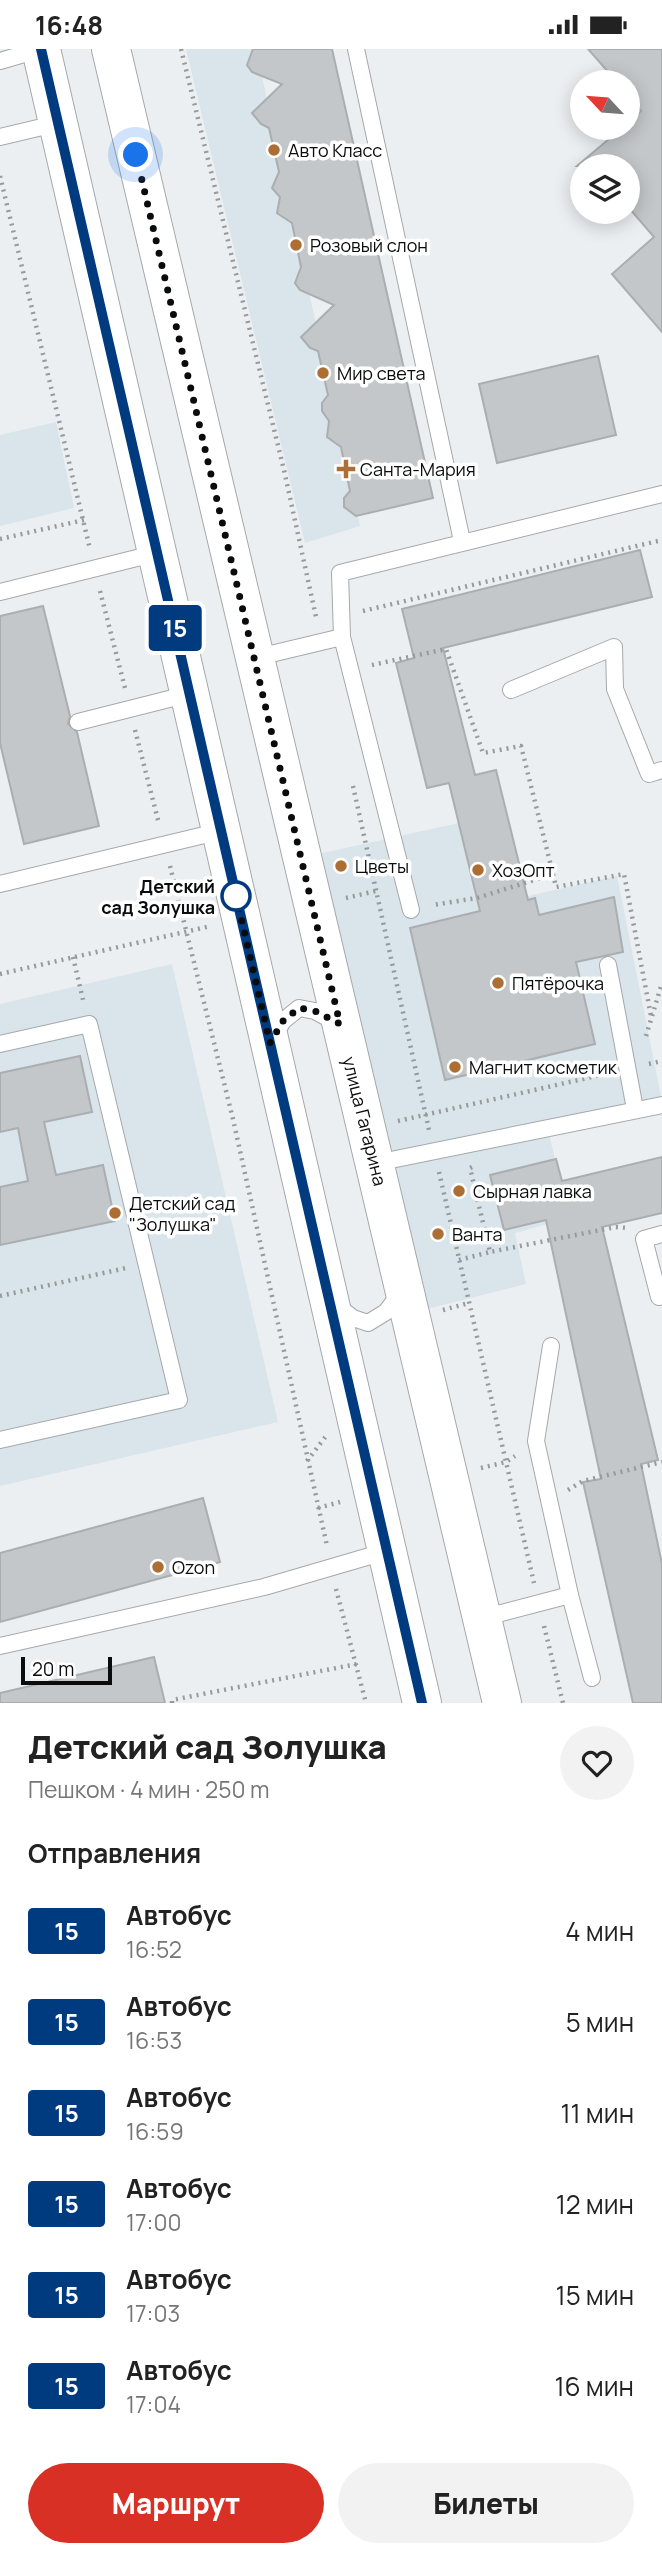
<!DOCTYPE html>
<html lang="ru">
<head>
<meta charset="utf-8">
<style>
	body { margin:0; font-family:Manrope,sans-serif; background:#f2f2f2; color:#222; height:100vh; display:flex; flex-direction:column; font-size:26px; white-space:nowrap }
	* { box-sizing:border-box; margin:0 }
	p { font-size:23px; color:#767676 }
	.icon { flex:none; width:38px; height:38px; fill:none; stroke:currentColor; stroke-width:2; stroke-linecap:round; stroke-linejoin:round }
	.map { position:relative; height:1654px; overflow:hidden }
	.drawer { display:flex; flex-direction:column; background:#fff; flex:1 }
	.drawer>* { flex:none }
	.badge { padding:0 14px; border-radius:5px; font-size:24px; line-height:46px }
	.needle { width:46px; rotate:296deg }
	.tools { position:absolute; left:570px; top:21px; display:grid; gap:14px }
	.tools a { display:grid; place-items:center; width:70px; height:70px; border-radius:50%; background:#fff; box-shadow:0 4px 18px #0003; font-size:35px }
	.scale { position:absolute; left:21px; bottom:18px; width:91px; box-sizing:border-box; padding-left:7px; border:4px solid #0a0b0c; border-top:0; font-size:19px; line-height:24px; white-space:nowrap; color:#0a0b0c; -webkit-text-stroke:5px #fff; paint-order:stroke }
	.you { position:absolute; width:35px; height:35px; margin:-18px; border:5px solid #fff; border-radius:50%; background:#1a73e8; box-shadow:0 0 0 10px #1a73e833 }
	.map>.badge { position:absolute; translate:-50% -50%; box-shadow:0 0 0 4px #fff }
	h2 { padding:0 28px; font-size:26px; line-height:63px }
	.round { display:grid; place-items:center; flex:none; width:74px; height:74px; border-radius:37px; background:#f2f2f2 }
	.headline { display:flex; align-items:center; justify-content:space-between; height:119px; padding:0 28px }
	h1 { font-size:33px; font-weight:800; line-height:52px }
	.cta { display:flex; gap:14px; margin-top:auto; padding:14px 28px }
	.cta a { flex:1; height:80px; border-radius:42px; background:#d93025; color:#fff; font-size:28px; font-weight:800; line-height:80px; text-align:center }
	.cta a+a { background:#f2f2f2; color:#222 }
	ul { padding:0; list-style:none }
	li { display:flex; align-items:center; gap:21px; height:91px; padding:0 28px }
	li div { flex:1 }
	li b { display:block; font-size:26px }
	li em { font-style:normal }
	li .badge { min-width:77px; font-weight:700; text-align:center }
	.status { display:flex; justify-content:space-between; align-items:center; height:49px; padding:0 35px; background:#fff; direction:ltr }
	.status svg { height:19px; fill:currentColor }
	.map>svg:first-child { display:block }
	.built { fill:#d9e4eb }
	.building { fill:#c4c7ca; stroke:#aaaeb1; stroke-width:2 }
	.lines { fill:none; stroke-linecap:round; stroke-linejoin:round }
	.service-casing { stroke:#a5a9ab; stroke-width:18 }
	.tertiary-casing { stroke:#a5a9ab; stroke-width:40 }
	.path { stroke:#979a9c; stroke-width:4.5; stroke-dasharray:2 5; stroke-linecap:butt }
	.service { stroke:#fff; stroke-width:16 }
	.tertiary { stroke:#fff; stroke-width:38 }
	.line-casing { stroke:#fff; stroke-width:16 }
	.line { stroke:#003b80; stroke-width:10 }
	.walk { stroke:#0a0b0c; stroke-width:7; stroke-dasharray:0 12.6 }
	.poi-dot { fill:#ad6e34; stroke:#fff; stroke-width:2.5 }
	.stop-dot { fill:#fff; stroke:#003b80; stroke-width:3.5 }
	.labels { text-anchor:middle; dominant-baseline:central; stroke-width:7; stroke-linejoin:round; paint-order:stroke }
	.poi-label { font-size:18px; fill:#0a0b0c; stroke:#fff; text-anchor:start }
	.stop-label { font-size:18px; font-weight:bold; fill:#0a0b0c; stroke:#fff; text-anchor:end }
	.street-label { font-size:18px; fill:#0a0b0c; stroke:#fff }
</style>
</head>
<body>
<div class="status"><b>16:48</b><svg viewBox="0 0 49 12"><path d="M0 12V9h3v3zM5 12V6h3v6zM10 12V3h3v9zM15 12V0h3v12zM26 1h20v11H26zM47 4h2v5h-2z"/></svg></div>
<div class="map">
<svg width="662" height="1654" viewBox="0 0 662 1654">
	<rect width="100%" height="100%" fill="#eceff2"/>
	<g class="built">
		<path d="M186,0H256L360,477L305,494Z"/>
		<path d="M56,373L74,459L0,477V386Z"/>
		<path d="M459,774L479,858L617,827L662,1052L546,1074L570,1169L515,1184L526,1235L419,1262L318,805Z"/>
		<path d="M172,915L278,1373L0,1437V955Z"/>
	</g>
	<g class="building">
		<path d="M253,0H332L433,449L356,467L344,458V449L350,442L341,398L327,388L329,372L322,362V354L328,346L318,302L310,299L301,288L334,256L300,241L295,234L301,218L292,174L277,164L280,148L272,139L279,123L269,79L261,75L252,64L282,35L252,23L247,16Z"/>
		<path d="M588,0H662V283L612,225L654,188L628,158V117H577L622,79H628V74L641,62L628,47V33H617Z"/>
		<path d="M598,307L616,386L497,414L479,335Z"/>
		<path d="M640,501L652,548L443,599L475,726L496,721L528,851L535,849L539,866L614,848L623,903L576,913L595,995L445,1031L410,879L480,862L449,734L427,739L396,614L414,609L402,560Z"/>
		<path d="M43,557L70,667L68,675L77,683L99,777L24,795L0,694V567Z"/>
		<path d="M80,1007L92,1063L44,1073L56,1126L103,1116L115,1172L0,1196V1138L28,1132L18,1079L0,1083V1024Z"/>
		<path d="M662,1108V1164L602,1178L658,1411L641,1415L662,1515V1654H633L583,1433L601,1430L546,1171L504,1181L490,1126L556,1110L562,1132Z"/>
		<path d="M203,1449L220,1513L0,1573V1504Z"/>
		<path d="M154,1608L165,1654H0V1644Z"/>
	</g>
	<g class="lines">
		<defs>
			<g id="service">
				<path d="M356,0L462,492"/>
				<path d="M0,12L41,0"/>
				<path d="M0,88L59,74"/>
				<path d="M0,543L157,504"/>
				<path d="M342,588L411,861"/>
				<path d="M254,609L342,588L340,524L662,445"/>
				<path d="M511,641L614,598L615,640L649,725L662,721"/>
				<path d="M78,673L189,645"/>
				<path d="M0,835L221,782"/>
				<path d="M608,916L635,1060"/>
				<path d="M274,987L283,972L299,959L315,962L337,974"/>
				<path d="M0,995L89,975L179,1351L0,1391"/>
				<path d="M376,1114L662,1056"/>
				<path d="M659,1248L644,1190L662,1185"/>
				<path d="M336,1256L353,1269L368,1274L386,1263L401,1243"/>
				<path d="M570,1546L592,1629"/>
				<path d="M482,1569L570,1546L536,1392L551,1297"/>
				<path d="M0,1597L264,1538L387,1502"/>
			</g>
			<g id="tertiary">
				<path d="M41,0L422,1654"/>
				<path d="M111,0L502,1654"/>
			</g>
		</defs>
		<use href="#service" class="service-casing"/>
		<use href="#tertiary" class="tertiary-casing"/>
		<g class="path">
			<path d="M181,0L284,421L316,568"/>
			<path d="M0,127L90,500"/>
			<path d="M0,490L84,471"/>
			<path d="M100,542L125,639"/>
			<path d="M363,562L662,491"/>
			<path d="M372,616L446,600L483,704L521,697L553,825L477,849L433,856"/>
			<path d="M135,681L159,775"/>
			<path d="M353,737L429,1081"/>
			<path d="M170,817L233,1070L327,1497"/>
			<path d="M553,825L556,838L624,825L651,967"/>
			<path d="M346,849L376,842"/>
			<path d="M73,908L84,955"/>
			<path d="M0,925L211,877"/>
			<path d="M646,987L662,934"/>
			<path d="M649,1015L662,1012"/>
			<path d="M398,1072L605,1025"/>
			<path d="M472,1118L470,1119L490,1203L616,1178L627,1179"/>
			<path d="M439,1123L534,1534"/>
			<path d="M459,1211L490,1203"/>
			<path d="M0,1247L126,1219"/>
			<path d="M443,1261L469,1254"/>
			<path d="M307,1412L326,1387"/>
			<path d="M481,1419L506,1413L515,1407"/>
			<path d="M568,1441L583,1432L662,1413"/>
			<path d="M318,1459L340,1453"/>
			<path d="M336,1540L366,1654"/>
			<path d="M544,1577L563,1654"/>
			<path d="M172,1654V1651L357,1615"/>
		</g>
		<use href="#service" class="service"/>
		<use href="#tertiary" class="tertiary"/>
	</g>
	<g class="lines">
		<defs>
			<path id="line" d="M41,0L422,1654"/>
		</defs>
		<use href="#line" class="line-casing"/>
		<use href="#line" class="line"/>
		<path class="walk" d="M136,106L340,975L315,962L299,959L283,972L270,994L236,847"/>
	</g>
	<g class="poi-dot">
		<circle cx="274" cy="101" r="7"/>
		<circle cx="296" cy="196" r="7"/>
		<circle cx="323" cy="324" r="7"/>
		<path d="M342.5 409.5h7v7h7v7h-7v7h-7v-7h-7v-7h7z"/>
		<circle cx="341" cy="817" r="7"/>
		<circle cx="478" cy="821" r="7"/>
		<circle cx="498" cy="934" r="7"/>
		<circle cx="455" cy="1018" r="7"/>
		<circle cx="459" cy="1142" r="7"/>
		<circle cx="115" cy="1164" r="7"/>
		<circle cx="438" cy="1185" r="7"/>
		<circle cx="158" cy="1518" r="7"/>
	</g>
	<circle class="stop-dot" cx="236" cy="847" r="14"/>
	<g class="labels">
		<g class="poi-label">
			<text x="288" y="101">Авто Класс</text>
			<text x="310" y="196">Розовый слон</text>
			<text x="337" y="324">Мир света</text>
			<text x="360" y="420">Санта-Мария</text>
			<text x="355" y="817">Цветы</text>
			<text x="492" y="821">ХозОпт</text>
			<text x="512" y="934">Пятёрочка</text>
			<text x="469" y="1018">Магнит косметик</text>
			<text x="473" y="1142">Сырная лавка</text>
			<text x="129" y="1154">Детский сад<tspan x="129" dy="21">"Золушка"</tspan></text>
			<text x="452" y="1185">Ванта</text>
			<text x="172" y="1518">Ozon</text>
		</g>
		<g class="stop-label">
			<text x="215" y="837">Детский<tspan x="215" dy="21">сад Золушка</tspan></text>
		</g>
		<g class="street-label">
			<text transform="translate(365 1072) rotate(76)">улица Гагарина</text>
		</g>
	</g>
</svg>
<div class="tools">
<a><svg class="needle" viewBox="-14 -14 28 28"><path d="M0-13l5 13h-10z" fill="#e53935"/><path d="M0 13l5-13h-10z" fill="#767676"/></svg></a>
<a><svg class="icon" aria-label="layers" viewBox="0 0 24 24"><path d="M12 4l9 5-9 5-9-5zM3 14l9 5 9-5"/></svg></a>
</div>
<div class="scale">20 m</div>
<div class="you" style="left:136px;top:106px"></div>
<b class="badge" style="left:175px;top:579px;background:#003b80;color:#fff">15</b>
</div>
<section class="drawer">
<div class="headline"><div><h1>Детский сад Золушка</h1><p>Пешком · 4 мин · 250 m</p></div><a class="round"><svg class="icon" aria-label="heart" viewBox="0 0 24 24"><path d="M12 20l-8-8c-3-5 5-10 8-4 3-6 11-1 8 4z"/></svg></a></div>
<h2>Отправления</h2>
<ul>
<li><span class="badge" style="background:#003b80;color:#fff">15</span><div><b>Автобус</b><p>16:52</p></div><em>4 мин</em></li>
<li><span class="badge" style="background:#003b80;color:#fff">15</span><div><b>Автобус</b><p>16:53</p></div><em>5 мин</em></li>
<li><span class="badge" style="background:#003b80;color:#fff">15</span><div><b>Автобус</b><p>16:59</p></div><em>11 мин</em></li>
<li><span class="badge" style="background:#003b80;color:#fff">15</span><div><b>Автобус</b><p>17:00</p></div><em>12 мин</em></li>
<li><span class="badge" style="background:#003b80;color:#fff">15</span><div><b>Автобус</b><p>17:03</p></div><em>15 мин</em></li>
<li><span class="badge" style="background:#003b80;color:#fff">15</span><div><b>Автобус</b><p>17:04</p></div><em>16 мин</em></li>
</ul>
<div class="cta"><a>Маршрут</a><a>Билеты</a></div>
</section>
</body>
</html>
